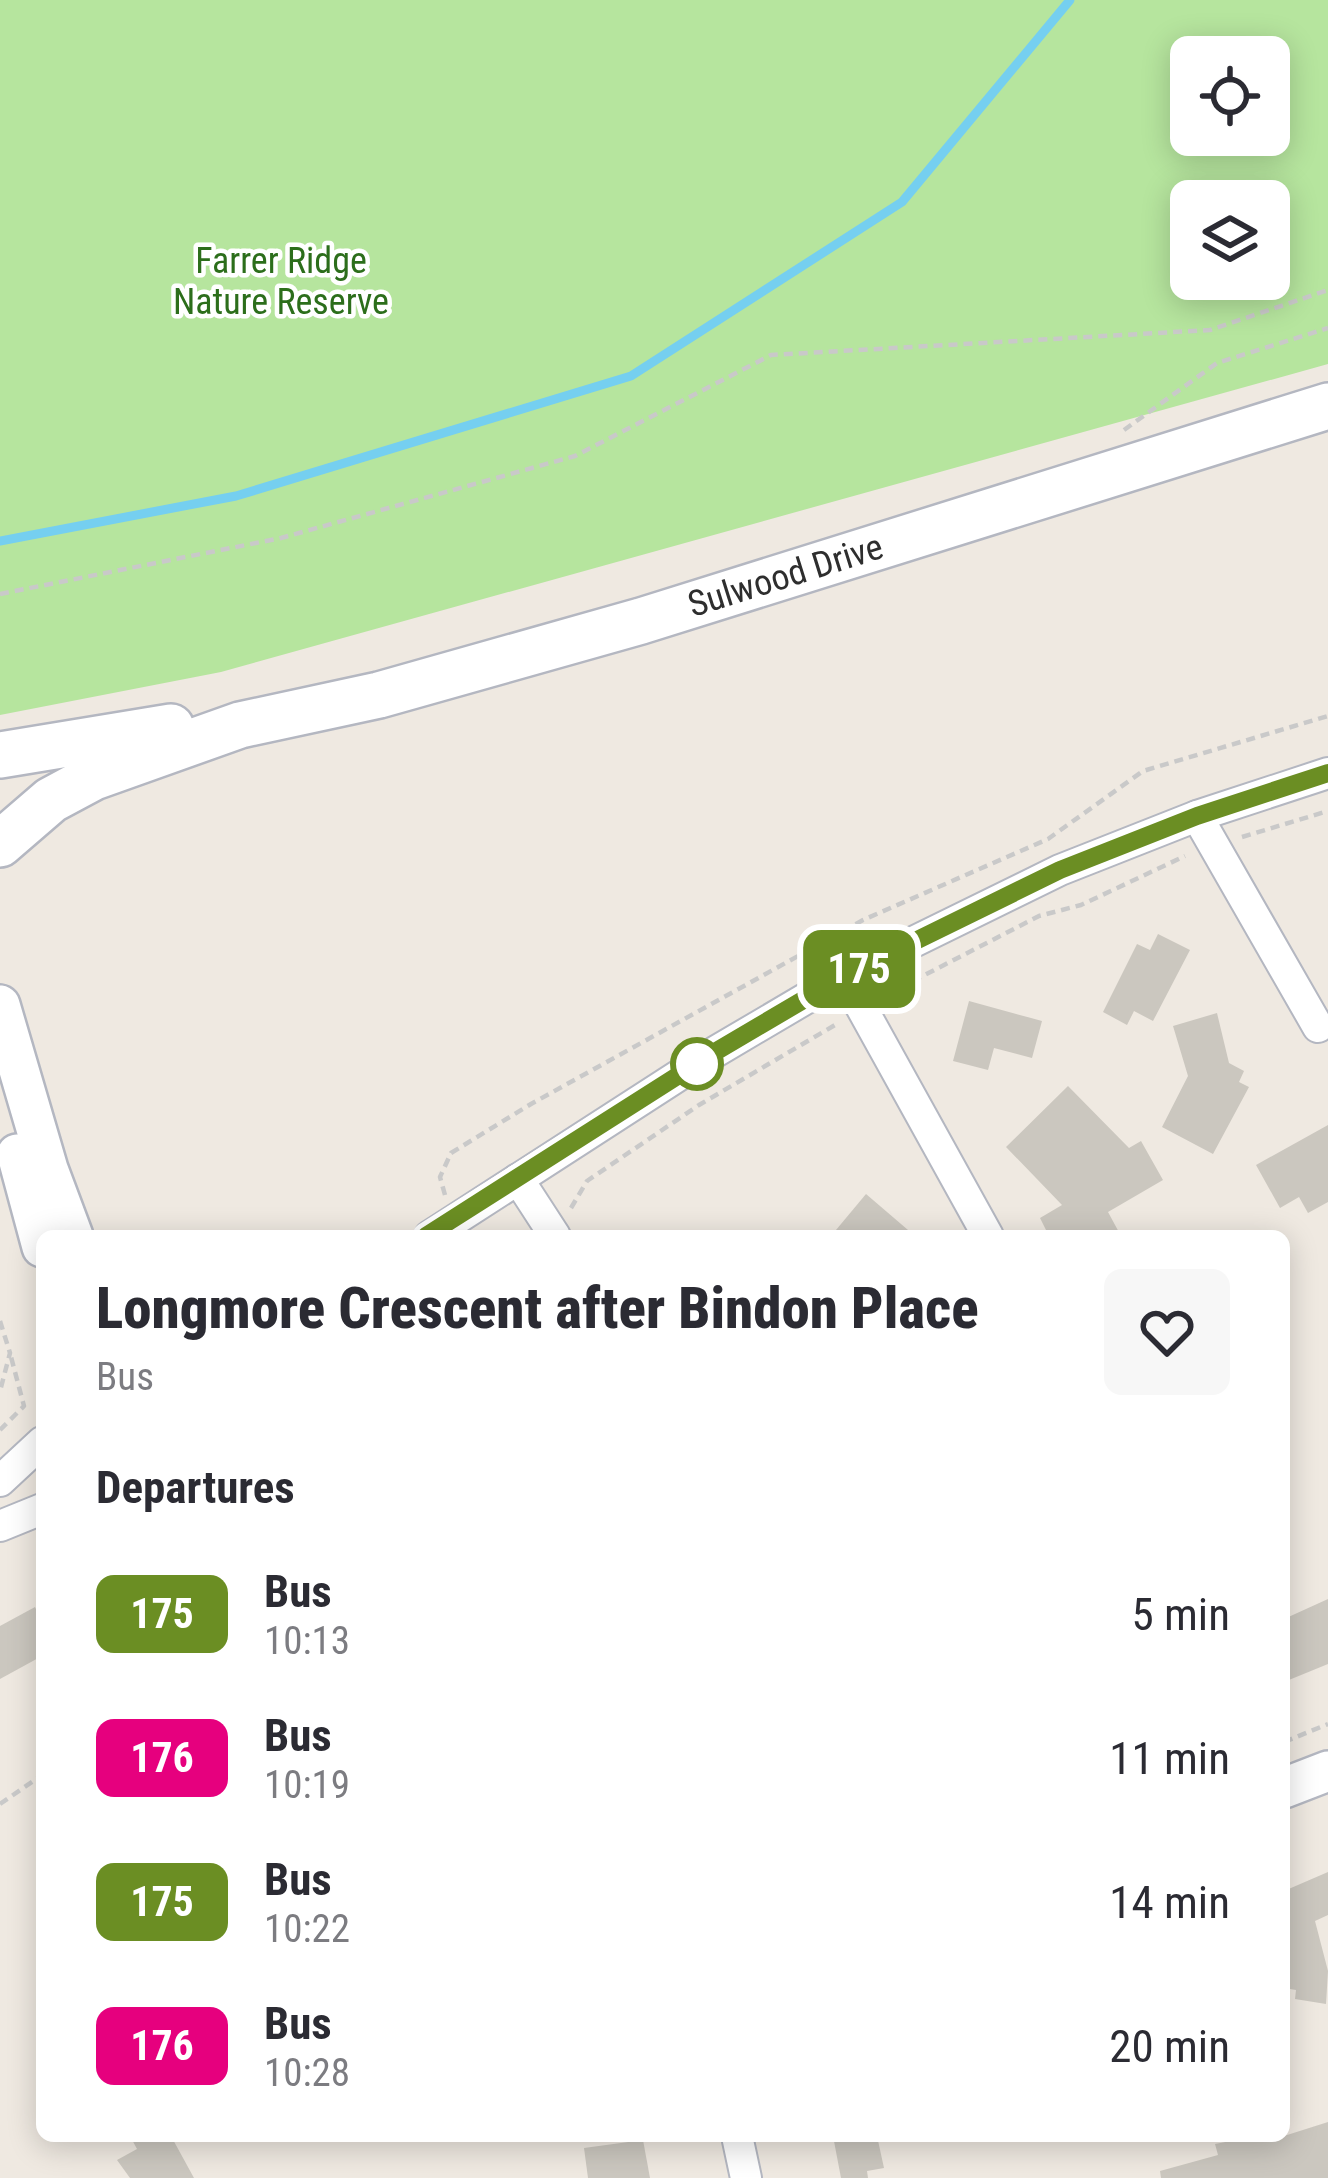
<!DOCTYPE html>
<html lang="en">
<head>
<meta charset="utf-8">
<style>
	body { margin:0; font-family:"Roboto Condensed",sans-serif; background:#f7f7f7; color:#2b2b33; height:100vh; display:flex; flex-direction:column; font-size:45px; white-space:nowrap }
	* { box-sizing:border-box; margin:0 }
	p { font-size:39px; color:#7c7c81 }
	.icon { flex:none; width:66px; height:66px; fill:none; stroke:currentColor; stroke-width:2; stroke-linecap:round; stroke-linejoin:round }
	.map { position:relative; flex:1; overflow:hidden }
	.drawer { position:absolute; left:36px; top:1230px; width:1254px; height:912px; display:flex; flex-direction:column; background:#fff; border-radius:18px; box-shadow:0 6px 30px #0003 }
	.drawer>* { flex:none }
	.badge { padding:0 24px; border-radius:18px; font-size:42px; line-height:78px }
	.controls { position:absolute; left:1170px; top:36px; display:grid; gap:24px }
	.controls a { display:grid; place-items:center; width:120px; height:120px; border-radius:18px; background:#fff; box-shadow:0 6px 30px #0003; font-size:60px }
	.map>.badge { position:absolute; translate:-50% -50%; box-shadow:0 0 0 6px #fff }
	h2 { padding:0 60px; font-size:45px; line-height:108px }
	.round { display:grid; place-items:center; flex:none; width:126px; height:126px; border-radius:18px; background:#f7f7f7 }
	.overview { display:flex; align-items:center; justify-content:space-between; height:204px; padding:0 60px }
	h1 { font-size:57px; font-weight:800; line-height:90px }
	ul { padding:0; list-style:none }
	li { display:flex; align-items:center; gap:36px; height:144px; padding:0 60px }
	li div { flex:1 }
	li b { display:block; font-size:45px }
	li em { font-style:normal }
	li .badge { min-width:132px; font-weight:700; text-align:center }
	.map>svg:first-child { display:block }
	.green { fill:#b6e59e; fill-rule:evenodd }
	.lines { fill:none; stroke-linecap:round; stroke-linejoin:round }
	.stream { stroke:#75cff0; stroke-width:9 }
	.building { fill:#cbc7bf }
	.minor-casing { stroke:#b4b7c1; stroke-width:34 }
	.tertiary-casing { stroke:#b4b7c1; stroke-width:44 }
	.secondary-casing { stroke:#b4b7c1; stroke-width:50 }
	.path { stroke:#c9c9c9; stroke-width:4.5; stroke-dasharray:9 6; stroke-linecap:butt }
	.minor { stroke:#fff; stroke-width:30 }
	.tertiary { stroke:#fff; stroke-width:39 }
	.secondary { stroke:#fff; stroke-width:45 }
	.line-casing { stroke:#fff; stroke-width:27 }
	.line { stroke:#6b8e23; stroke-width:18 }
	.stop-dot { fill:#fff; stroke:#6b8e23; stroke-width:6 }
	.labels { text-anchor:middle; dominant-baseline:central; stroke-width:9; stroke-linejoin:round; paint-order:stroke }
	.park-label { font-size:36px; fill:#2c6e1b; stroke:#fff }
	.street-label { font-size:36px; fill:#2e2e2e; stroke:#fff }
</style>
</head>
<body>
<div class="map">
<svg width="1328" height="2178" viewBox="0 0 1328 2178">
	<rect width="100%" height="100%" fill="#efe9e1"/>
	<path class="green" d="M0,0H1328V364L221,672L0,715ZM1191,57H1269V135H1191ZM1191,201H1269V279H1191Z"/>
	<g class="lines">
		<path class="stream" d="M0,541L236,496L631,376L902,202L1070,0"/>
	</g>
	<g class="building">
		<path d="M1158,934L1190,950L1153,1021L1134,1011L1127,1025L1103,1012L1137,944L1150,950Z"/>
		<path d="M969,1001L1042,1021L1032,1058L994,1048L988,1070L953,1061Z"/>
		<path d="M1217,1013L1229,1063L1244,1071L1239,1082L1249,1087L1213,1154L1162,1127L1188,1076L1173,1026Z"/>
		<path d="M1068,1086L1129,1148L1141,1141L1163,1180L1108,1212L1121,1236H1049L1040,1218L1062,1205L1006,1147Z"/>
		<path d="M1328,1125V1202L1308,1213L1299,1197L1280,1208L1256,1165Z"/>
		<path d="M866,1194L915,1236H831Z"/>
		<path d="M1328,1599V1664L1284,1682V1619Z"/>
		<path d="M35,1607L42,1621V1656L0,1679V1626Z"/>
		<path d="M1328,1872V1915L1315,1921L1328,1971L1326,2004L1295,1999L1296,1990L1284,1988V1891Z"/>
		<path d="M1328,2122V2178H1161L1160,2171L1218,2155L1215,2144L1256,2136H1284Z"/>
		<path d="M130,2136H171L194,2178H130L117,2160L137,2149Z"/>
		<path d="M833,2136H877L884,2168L867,2171L868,2178H841Z"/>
		<path d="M643,2140L650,2178H588L584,2148Z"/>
	</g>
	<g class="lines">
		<defs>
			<g id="minor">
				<path d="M1197,816L1318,1027"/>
				<path d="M844,976L988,1236"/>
				<path d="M518,1179L555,1236"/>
				<path d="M430,1236L715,1052L844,976L1060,870L1197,816L1328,773"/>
				<path d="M0,1481L42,1442"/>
				<path d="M0,1526L42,1509"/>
				<path d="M737,2136L746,2178"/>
			</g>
			<g id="tertiary">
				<path d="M0,1005L48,1169L73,1236"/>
				<path d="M17,1154L42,1247"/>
				<path d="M1284,1788L1328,1771"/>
			</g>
			<g id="secondary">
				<path d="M0,755L171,727"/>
				<path id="s1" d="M0,844L51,800L94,777L240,725L379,695L641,621L1328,406"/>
			</g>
		</defs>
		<use href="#minor" class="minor-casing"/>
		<use href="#tertiary" class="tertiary-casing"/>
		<use href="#secondary" class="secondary-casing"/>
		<g class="path">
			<path d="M1124,430L1217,363L1328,328"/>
			<path d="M0,594L281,538L575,456L771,355L1210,330L1328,290"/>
			<path d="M1242,837L1328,811"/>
			<path d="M886,995L1039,916L1081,905L1185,856"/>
			<path d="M445,1195L440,1177L451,1153L531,1104L863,920L1048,839L1143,771L1328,716"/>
			<path d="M571,1208L587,1181L699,1105L835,1025"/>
			<path d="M0,1321L10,1353L0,1391"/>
			<path d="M0,1430L24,1406L10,1353"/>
			<path d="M1284,1742L1328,1724"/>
			<path d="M0,1804L42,1775"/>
		</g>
		<use href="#minor" class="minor"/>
		<use href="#tertiary" class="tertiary"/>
		<use href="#secondary" class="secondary"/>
	</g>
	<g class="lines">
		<defs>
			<path id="line" d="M426,1236L715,1052L844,976L1060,870L1197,816L1328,773"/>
		</defs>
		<use href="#line" class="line-casing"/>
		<use href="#line" class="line"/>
	</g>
	<circle class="stop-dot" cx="697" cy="1064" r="24"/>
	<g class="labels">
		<g class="park-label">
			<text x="281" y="261">Farrer Ridge<tspan x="281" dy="41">Nature Reserve</tspan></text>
		</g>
		<g class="street-label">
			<text stroke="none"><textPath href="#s1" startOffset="837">Sulwood Drive</textPath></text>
		</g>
	</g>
</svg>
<div class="controls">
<a><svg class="icon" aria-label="locate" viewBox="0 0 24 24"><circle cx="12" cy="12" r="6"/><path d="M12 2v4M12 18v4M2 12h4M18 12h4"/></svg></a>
<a><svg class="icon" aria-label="layers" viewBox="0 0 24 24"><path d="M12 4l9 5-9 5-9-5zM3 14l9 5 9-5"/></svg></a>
</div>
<b class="badge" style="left:859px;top:969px;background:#6b8e23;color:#fff">175</b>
<section class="drawer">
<div class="overview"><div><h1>Longmore Crescent after Bindon Place</h1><p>Bus</p></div><a class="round"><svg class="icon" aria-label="heart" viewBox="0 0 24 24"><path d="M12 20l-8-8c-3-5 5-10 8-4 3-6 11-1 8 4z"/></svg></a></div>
<h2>Departures</h2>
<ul>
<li><span class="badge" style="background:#6b8e23;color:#fff">175</span><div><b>Bus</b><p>10:13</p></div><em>5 min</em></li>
<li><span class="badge" style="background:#e6007e;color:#fff">176</span><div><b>Bus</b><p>10:19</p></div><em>11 min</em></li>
<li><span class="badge" style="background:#6b8e23;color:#fff">175</span><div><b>Bus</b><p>10:22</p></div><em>14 min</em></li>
<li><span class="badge" style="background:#e6007e;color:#fff">176</span><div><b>Bus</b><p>10:28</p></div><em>20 min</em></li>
</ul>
</section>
</div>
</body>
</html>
